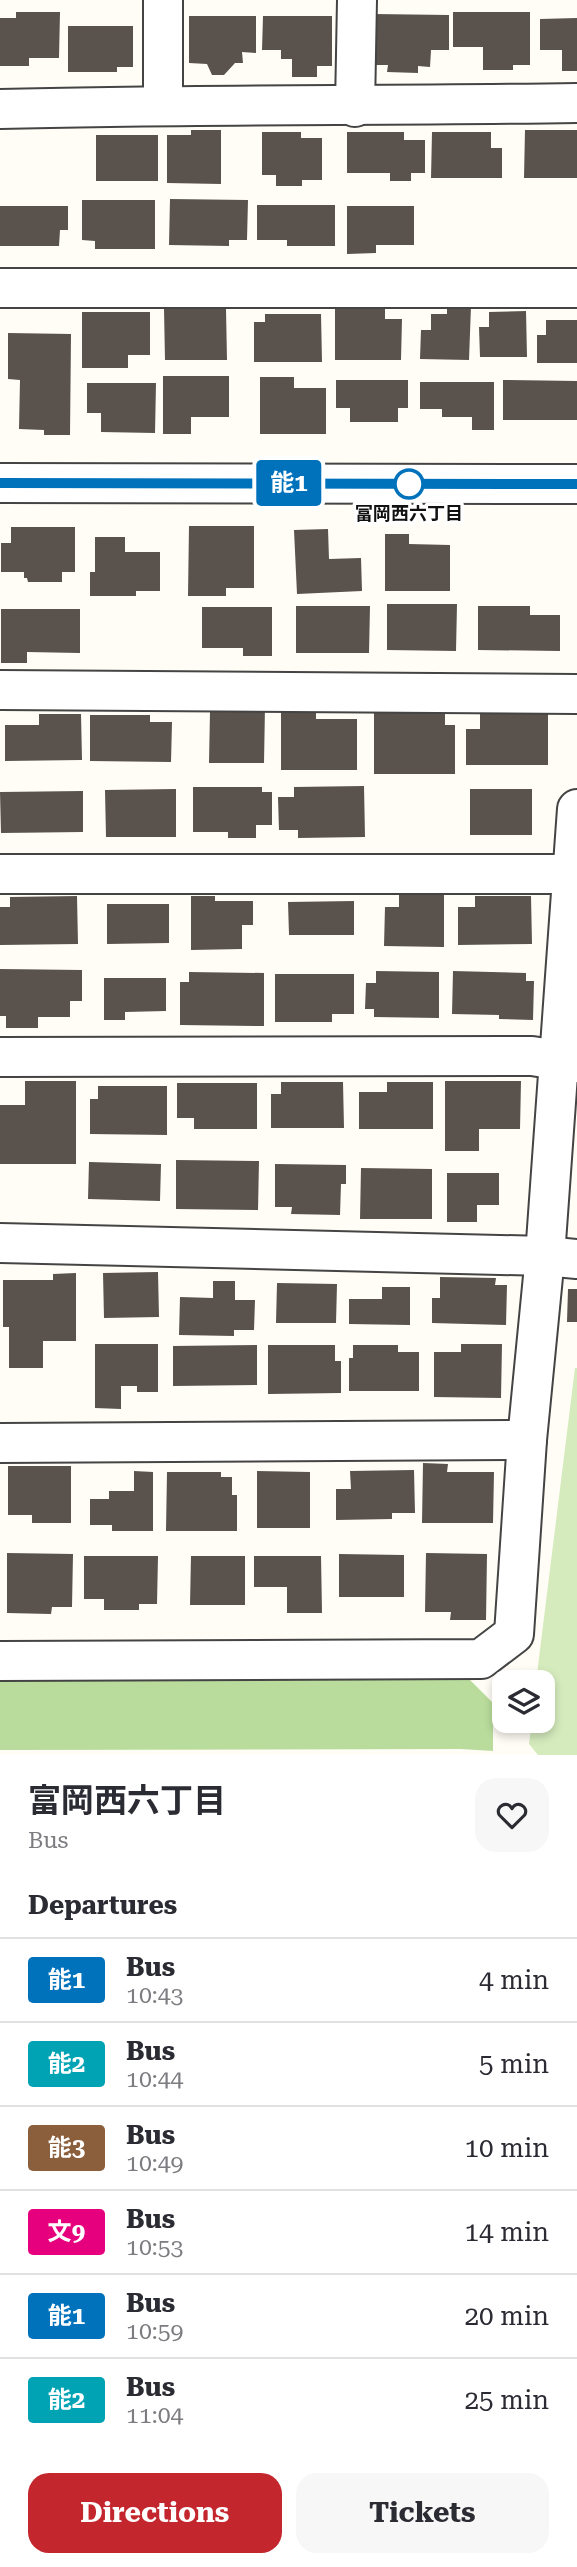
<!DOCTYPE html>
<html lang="en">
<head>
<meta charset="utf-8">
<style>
	body { margin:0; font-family:"Roboto Serif","Noto Sans JP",serif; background:#f7f7f7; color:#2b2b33; height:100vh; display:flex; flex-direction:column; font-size:26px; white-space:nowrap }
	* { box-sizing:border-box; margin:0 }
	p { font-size:23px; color:#7c7c81 }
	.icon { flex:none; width:38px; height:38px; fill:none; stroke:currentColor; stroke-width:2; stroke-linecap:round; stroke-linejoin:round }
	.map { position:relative; height:1755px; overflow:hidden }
	.drawer { display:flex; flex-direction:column; background:#fff; flex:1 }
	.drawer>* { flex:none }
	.badge { padding:0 14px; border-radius:5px; font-size:24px; line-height:46px }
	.tools { position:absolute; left:492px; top:1670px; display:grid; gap:14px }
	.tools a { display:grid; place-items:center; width:63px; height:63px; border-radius:14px; background:#fff; box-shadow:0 4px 10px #0003; font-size:35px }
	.map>.badge { position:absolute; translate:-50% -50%; box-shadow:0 0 0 4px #fff }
	h2 { padding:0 28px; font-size:26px; line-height:63px }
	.round { display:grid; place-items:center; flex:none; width:74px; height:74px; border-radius:21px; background:#f7f7f7 }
	.summary { display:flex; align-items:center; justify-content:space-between; height:119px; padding:0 28px }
	h1 { font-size:33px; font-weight:700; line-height:52px }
	.primary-button { display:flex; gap:14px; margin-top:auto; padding:14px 28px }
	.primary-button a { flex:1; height:80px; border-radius:21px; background:#c4262e; color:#fff; font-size:28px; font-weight:700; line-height:80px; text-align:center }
	.primary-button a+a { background:#f7f7f7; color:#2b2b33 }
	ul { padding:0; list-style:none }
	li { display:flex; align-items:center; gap:21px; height:84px; padding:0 28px; border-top:2px solid #e1e1e2 }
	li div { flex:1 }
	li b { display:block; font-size:26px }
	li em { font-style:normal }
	li .badge { min-width:77px; font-weight:700; text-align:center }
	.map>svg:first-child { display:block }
	.green { fill:#d5ebbd }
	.forest { fill:#b9dc9c }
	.building { fill:#5a524d }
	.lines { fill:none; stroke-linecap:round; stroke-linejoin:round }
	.minor-casing { stroke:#444; stroke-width:42 }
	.minor { stroke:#fff; stroke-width:38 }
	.line-casing { stroke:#fff; stroke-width:16 }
	.line { stroke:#0072bc; stroke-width:10 }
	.stop-dot { fill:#fff; stroke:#0072bc; stroke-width:3.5 }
	.labels { text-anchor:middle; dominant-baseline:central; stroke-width:7; stroke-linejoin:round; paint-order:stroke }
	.stop-label { font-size:18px; font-weight:bold; fill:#111; stroke:#fff }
</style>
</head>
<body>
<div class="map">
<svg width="577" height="1755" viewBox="0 0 577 1755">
	<rect width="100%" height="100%" fill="#fffdf5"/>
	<path class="green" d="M575,1368H577V1755H538L529,1744L532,1720H542V1682H536Z"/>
	<path class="forest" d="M469,1679L493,1703V1751L461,1749L0,1750V1680Z"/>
	<g class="building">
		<path d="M16,12H60L59,58H29V66H0V18H16Z"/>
		<path d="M453,12H530V65H513V70H483V47H453Z"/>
		<path d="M373,14L449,15V50H431L430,67L418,66V73L387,72L388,65H372Z"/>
		<path d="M189,16H256V53L242,52L243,63H235L224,75H212L207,64L189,63Z"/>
		<path d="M263,16H332V66H317V77H292V59H281V50H262Z"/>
		<path d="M577,18V71H562V50H540V19Z"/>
		<path d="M68,26H133V67H117V72H68Z"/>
		<path d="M191,130H221V184L167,183V135H191Z"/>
		<path d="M525,130H577V178H524Z"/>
		<path d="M262,132H301V138H322V180H302V186H276V175H262Z"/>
		<path d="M347,132H404V140H425V173H411V181H390V173H347Z"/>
		<path d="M432,132H491V148H502V178H431Z"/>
		<rect x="96" y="135" width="62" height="46"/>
		<path d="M170,199L248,200L247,240H229V246L169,245Z"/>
		<path d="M82,200H155V249H95V241L82,240Z"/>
		<path d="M257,205H335V246H287V240H257Z"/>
		<path d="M0,206H68V230H60L59,246H0Z"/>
		<path d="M347,206H414V245H376V253L347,254Z"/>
		<path d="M447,306H471L469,360L420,359L421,330H431V314H447Z"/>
		<path d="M164,309H226L227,360H165Z"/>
		<path d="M335,309H385V319H402L401,360H335Z"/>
		<path d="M526,311L527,357H480L479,327H489V312Z"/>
		<path d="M82,312H150V355H128V368H82Z"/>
		<path d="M265,314H321L322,362H254V322H265Z"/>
		<path d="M546,320H577V363H537V335H546Z"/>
		<path d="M8,333L71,334L70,435H44V430L19,429L20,380L8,379Z"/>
		<path d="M163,376H229V417H191V434H163Z"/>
		<path d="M260,377H294V388H326V434H260Z"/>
		<path d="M336,380H408V408H398V422H350V408H336Z"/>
		<path d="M503,380L577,381V420H503Z"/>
		<path d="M420,382H494V430H472V417H442V409H420Z"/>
		<path d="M87,383H156L155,433L101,432V413H87Z"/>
		<path d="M189,526H254V588H226V596H188Z"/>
		<path d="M11,527H75V572H62V582H28L27,578H24V572H1V543H11Z"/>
		<path d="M328,529L329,559L361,558L362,591L297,594L294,530Z"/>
		<path d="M385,534H409V544L450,545V591H385Z"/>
		<path d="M95,537H125V552H160V591H136V596H90V572H95Z"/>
		<path d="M387,604H457L456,651L387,650Z"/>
		<path d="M296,606H370L369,653H296Z"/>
		<path d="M478,606H530V615H560V651L478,650Z"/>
		<path d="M202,607H272V656H243V648H202Z"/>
		<path d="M1,609H80V653L27,652V663H1Z"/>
		<path d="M233,706H265L264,763H209L210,712H233Z"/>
		<path d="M281,708H316V719H357V770H281Z"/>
		<path d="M374,708H445V725H455V774H374Z"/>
		<path d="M480,708L548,709V765H466V729H480Z"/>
		<path d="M39,714H81L82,760L5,761V725H39Z"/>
		<path d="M90,715H150V722H172L171,762L90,761Z"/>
		<path d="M364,786L365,837L298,838V830H279L278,797H294V787Z"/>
		<path d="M193,787H262V792H272V825H256V838H228V832H193Z"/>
		<path d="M176,789V837H106L105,790Z"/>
		<rect x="470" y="789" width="62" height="46"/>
		<path d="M83,791V832L1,833L0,792Z"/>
		<path d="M399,892L444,893V947L384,946L385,907H399Z"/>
		<path d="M77,896L78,944L0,945V907H10V897Z"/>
		<path d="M191,896H215V901H253V925H242V949L191,950Z"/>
		<path d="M475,896H531L532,944L458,945V907H475Z"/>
		<path d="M354,901V935H289L288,902Z"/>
		<path d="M107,904H169V943L107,944Z"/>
		<path d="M0,969L82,970V1001H70V1017H38V1028H6V1016H0Z"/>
		<path d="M376,971L439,972V1018L374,1017V1009H365L366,983H376Z"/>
		<path d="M453,971L526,973V981H534L533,1020L499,1019V1015L452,1014Z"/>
		<path d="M189,972L264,973V1026L180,1025V982H189Z"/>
		<path d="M275,974H354V1014H332V1022H275Z"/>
		<path d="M104,978H166V1011L125,1012V1020H104Z"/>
		<path d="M25,1081H76V1164H0V1105H25Z"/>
		<path d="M445,1081H521L520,1129H479V1151H445Z"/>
		<path d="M281,1082H343L344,1128H271V1094H281Z"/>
		<path d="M387,1082H433V1129H359V1092H387Z"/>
		<path d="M177,1083H257V1129H194V1118H177Z"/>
		<path d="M98,1086H167V1135L90,1134V1099H98Z"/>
		<path d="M176,1160L259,1161L258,1210L176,1209Z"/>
		<path d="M89,1162L161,1164L160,1201L88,1199Z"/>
		<path d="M275,1164L346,1165V1184H341L340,1215L291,1214L292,1207H275Z"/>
		<path d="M361,1168L432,1169V1219H360Z"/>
		<path d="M447,1173H499V1205H477V1222H447Z"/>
		<path d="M158,1272L159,1317L104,1318L103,1273Z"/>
		<path d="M76,1273V1341H43V1368H9V1327H3V1280H53V1274Z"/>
		<path d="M440,1277L496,1278L495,1285H507L506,1325L432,1323V1298H440Z"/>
		<path d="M213,1281H235V1300H255L254,1330H234V1336L179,1335L180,1297L213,1298Z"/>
		<path d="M277,1283L337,1284L336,1323H276Z"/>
		<path d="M382,1287H410V1325L349,1324V1299H382Z"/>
		<path d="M568,1289H577V1322H567Z"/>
		<path d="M95,1344H158V1392H137V1386H121V1409L95,1408Z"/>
		<path d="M461,1344H502L501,1398L434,1397V1352H461Z"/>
		<path d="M257,1345V1385L173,1386V1346Z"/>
		<path d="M268,1345H335V1361H341V1393L268,1394Z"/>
		<path d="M353,1345H398V1352H419V1391H349V1358H353Z"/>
		<path d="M423,1463L448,1464L447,1472H494L493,1523H422Z"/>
		<path d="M8,1466H71V1523H32V1515H8Z"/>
		<path d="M414,1470L415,1513H392V1519L336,1520V1489H351L350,1471Z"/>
		<path d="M134,1471L153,1472V1531H112V1525H90V1499H109V1491H134Z"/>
		<path d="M257,1471L310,1472V1528H257Z"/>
		<path d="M167,1472H221V1477H232V1495H237V1531H166Z"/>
		<path d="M7,1553L73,1554L72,1607H52L51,1614L7,1613Z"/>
		<path d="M426,1553L487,1554L486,1620H450L451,1612H425Z"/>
		<path d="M339,1554L404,1555V1597H339Z"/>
		<path d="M84,1556H158L157,1604H139V1610H104V1599H84Z"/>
		<path d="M191,1556H245V1605H190Z"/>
		<path d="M254,1556H321L322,1613H287V1587H254Z"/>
	</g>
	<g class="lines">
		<defs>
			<g id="minor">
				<path d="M163,105V0"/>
				<path d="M355,107L357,0"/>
				<path d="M0,109C192,104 385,106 577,103"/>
				<path d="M0,288H577"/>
				<path d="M0,483L577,484"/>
				<path d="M0,690L577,694"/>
				<path d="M0,874H577"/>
				<path d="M0,1057L532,1056L577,1063"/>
				<path d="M0,1243L545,1256L577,1259"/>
				<path d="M0,1443L527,1440"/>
				<path d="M0,1661L481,1659L514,1634L527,1440L545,1256L577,809"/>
			</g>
		</defs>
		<use href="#minor" class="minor-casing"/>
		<use href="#minor" class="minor"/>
	</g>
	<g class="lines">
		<defs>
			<path id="line" d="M0,483L577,484"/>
		</defs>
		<use href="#line" class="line-casing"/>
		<use href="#line" class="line"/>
	</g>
	<circle class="stop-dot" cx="409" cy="484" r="14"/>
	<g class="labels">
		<g class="stop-label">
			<text x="409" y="513">富岡西六丁目</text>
		</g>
	</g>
</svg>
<div class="tools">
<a><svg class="icon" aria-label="layers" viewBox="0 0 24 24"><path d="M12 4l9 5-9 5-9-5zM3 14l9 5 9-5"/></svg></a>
</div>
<b class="badge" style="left:289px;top:483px;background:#0072bc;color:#fff">能1</b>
</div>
<section class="drawer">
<div class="summary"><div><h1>富岡西六丁目</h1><p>Bus</p></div><a class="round"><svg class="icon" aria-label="heart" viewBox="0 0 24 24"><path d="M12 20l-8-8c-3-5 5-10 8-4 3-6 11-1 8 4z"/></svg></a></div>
<h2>Departures</h2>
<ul>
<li><span class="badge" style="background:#0072bc;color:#fff">能1</span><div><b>Bus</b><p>10:43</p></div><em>4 min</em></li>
<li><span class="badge" style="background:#00a3b4;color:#fff">能2</span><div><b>Bus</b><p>10:44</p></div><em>5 min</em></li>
<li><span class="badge" style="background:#8b5e3c;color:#fff">能3</span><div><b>Bus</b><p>10:49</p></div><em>10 min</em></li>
<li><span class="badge" style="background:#e6007e;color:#fff">文9</span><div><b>Bus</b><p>10:53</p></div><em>14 min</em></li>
<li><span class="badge" style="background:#0072bc;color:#fff">能1</span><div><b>Bus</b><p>10:59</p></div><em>20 min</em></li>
<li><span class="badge" style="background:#00a3b4;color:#fff">能2</span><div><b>Bus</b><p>11:04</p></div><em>25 min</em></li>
</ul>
<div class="primary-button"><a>Directions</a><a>Tickets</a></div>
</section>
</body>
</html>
